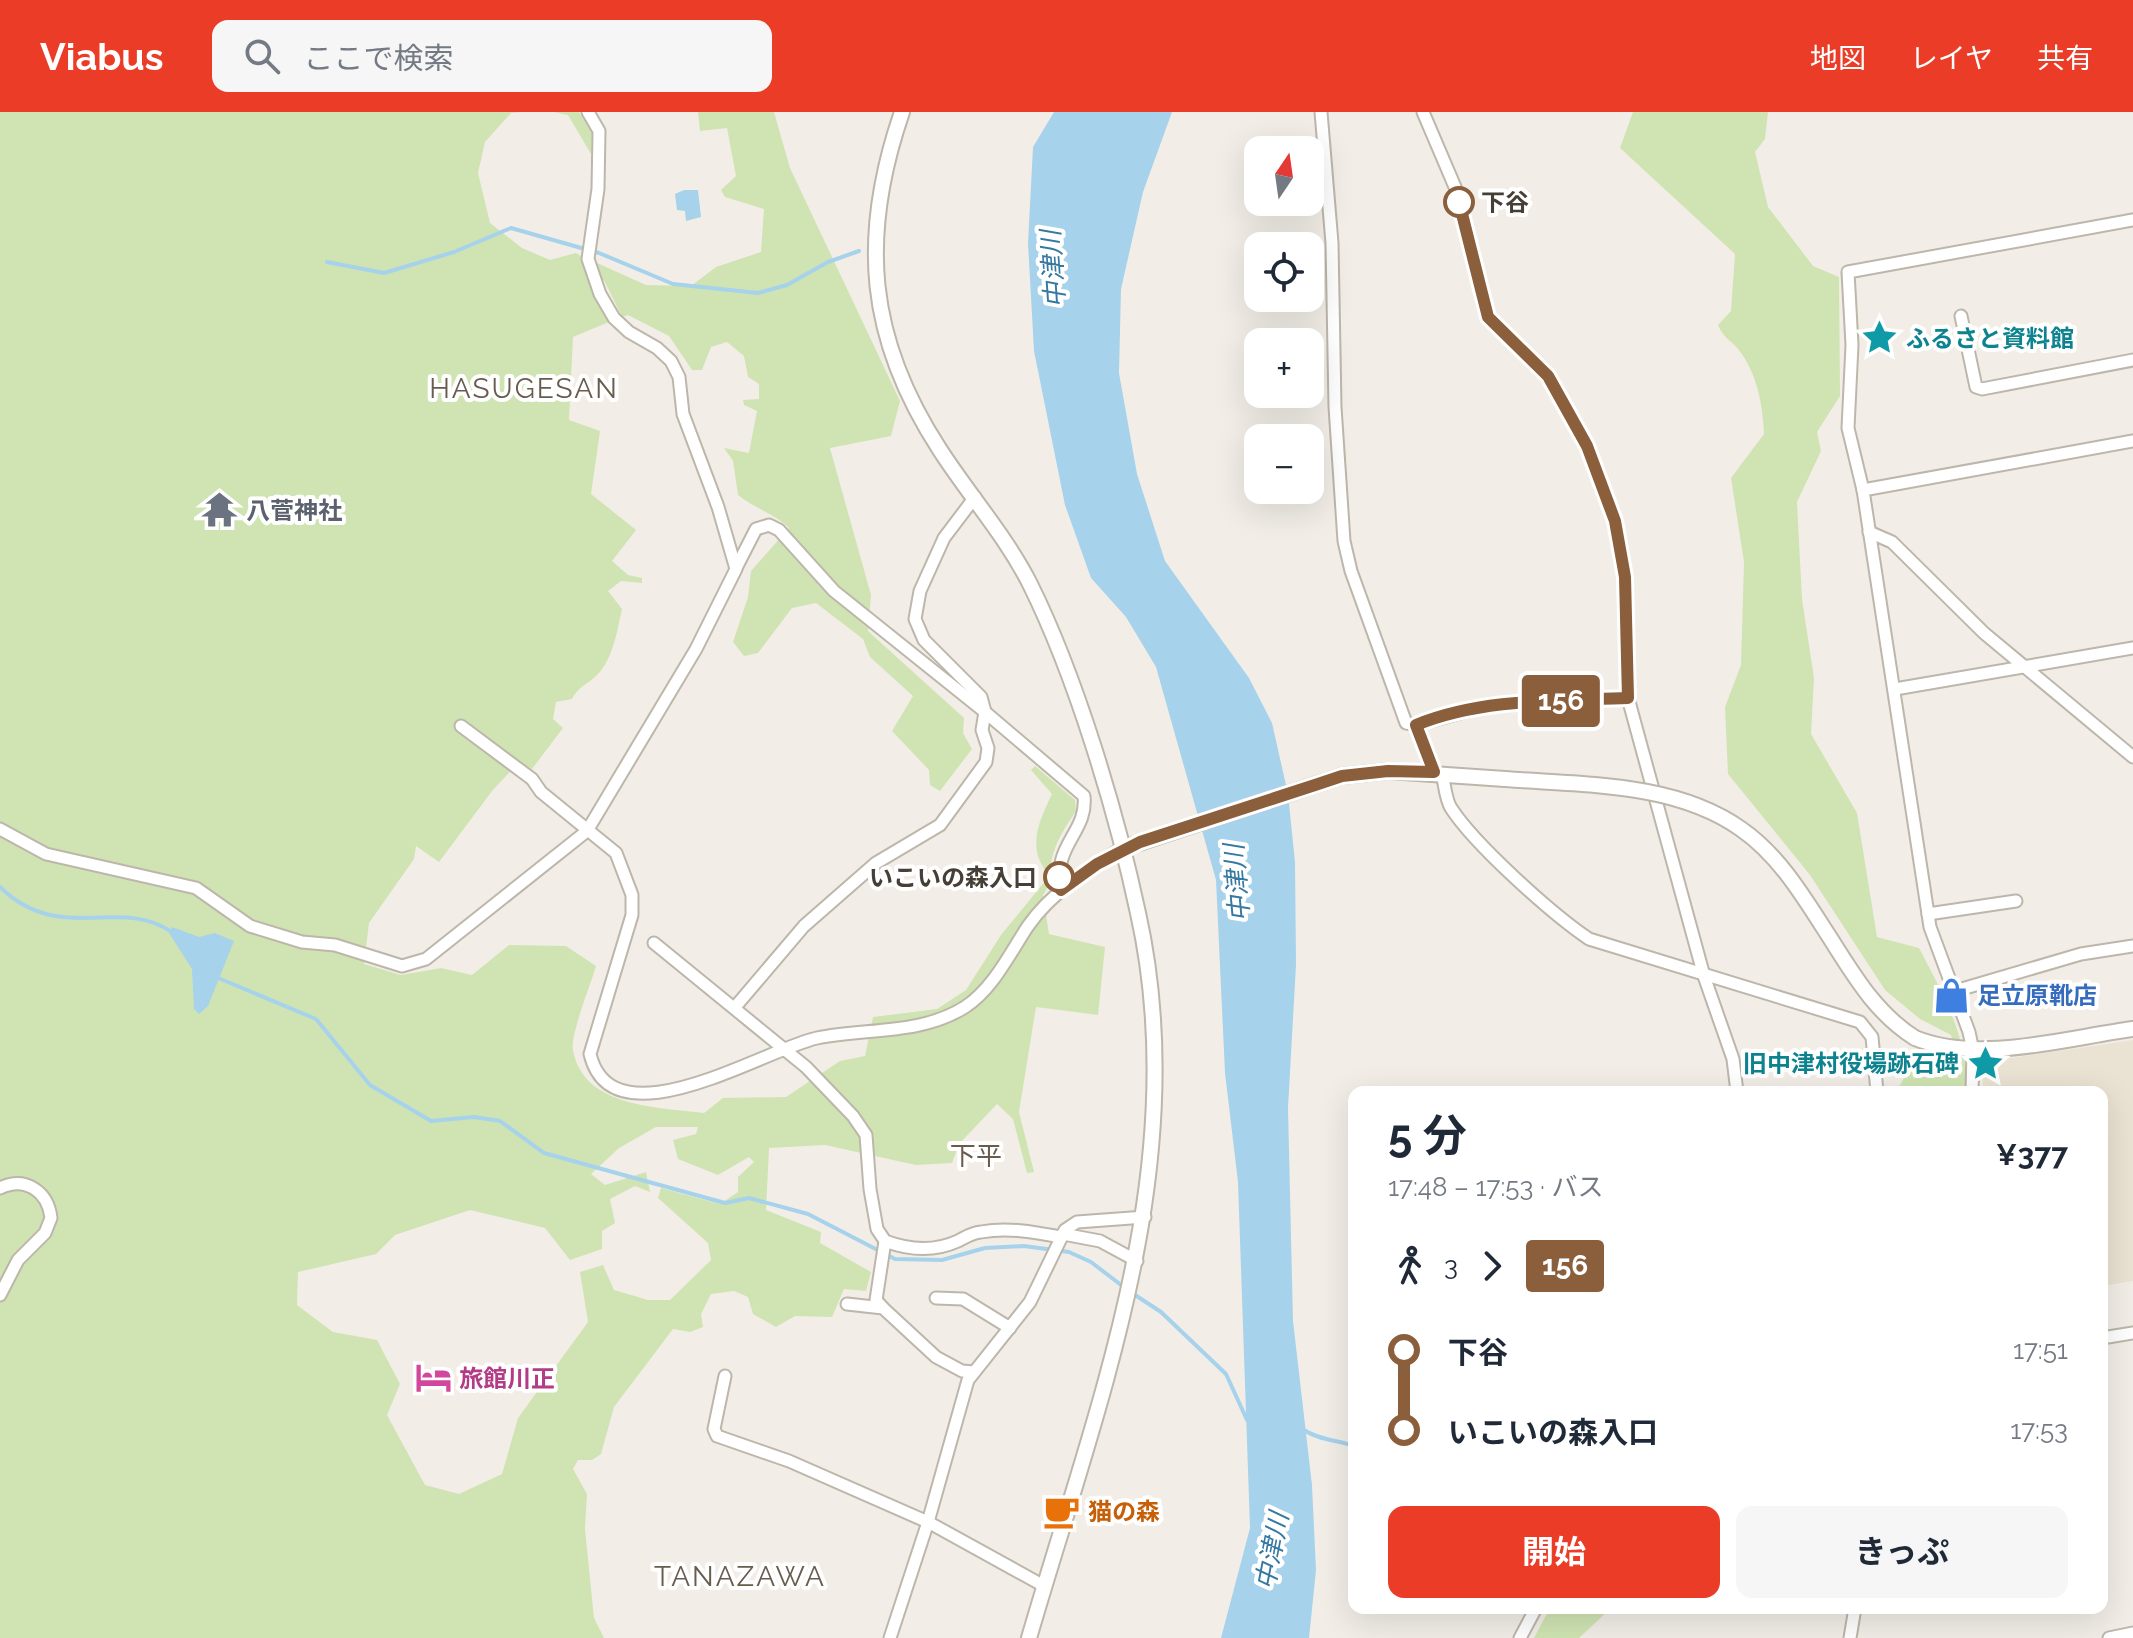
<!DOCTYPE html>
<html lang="ja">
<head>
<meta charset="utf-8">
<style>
	body { margin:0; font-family:Raleway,"Noto Sans JP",sans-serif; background:#f6f6f7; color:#1f2937; height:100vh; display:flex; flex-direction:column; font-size:30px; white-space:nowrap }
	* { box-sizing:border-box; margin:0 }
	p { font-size:26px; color:#747a83 }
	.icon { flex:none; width:44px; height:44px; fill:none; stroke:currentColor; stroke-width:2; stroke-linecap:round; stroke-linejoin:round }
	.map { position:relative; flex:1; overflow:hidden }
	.drawer { position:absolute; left:1348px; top:974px; width:760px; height:528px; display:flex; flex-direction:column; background:#fff; border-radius:16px; box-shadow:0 8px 32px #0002 }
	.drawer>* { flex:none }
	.badge { padding:0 16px; border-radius:6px; font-size:28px; line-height:52px }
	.needle { width:52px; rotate:13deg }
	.tools { position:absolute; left:1244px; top:24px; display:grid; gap:16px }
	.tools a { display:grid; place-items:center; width:80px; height:80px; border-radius:16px; background:#fff; box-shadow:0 8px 32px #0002; font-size:40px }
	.map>.badge { position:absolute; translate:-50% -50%; box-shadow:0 0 0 4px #fff }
	.legs { display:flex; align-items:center; gap:12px; height:88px; padding:0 40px; font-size:26px }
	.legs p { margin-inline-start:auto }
	.summary { display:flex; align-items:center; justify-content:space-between; height:136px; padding:0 40px }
	h1 { font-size:44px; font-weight:700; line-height:60px }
	.cta { display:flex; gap:16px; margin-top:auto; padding:16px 40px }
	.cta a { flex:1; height:92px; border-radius:16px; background:#ea3c26; color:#fff; font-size:32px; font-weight:700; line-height:92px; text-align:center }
	.cta a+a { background:#f6f6f7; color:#1f2937 }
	ul { padding:0 40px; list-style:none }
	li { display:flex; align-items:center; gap:28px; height:80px; font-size:30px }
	li i { display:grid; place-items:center; width:12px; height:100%; margin:0 10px; background:currentColor }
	li i::after { content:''; width:20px; height:20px; margin:-10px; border:6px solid; border-radius:50%; background:#fff }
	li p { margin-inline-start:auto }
	li:first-child i { background:linear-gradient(#0000 50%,currentColor 0) }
	li:last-child i { background:linear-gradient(currentColor 50%,#0000 0) }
	header { display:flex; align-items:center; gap:48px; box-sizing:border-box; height:112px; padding:0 40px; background:#ea3c26; color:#fff }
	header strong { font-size:38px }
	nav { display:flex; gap:44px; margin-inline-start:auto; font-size:28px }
	.search { width:560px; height:72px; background:#f6f6f7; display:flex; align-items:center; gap:20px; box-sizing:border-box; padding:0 28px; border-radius:16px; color:#747a83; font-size:30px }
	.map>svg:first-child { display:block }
	.education { fill:#eae2d2 }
	.green { fill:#cfe4b2; fill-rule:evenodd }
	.water { fill:#a7d2eb }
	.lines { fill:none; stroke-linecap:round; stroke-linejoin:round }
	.stream { stroke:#a7d2eb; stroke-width:4 }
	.minor-casing { stroke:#bdb6aa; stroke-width:15 }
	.tertiary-casing { stroke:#bdb6aa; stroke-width:18 }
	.minor { stroke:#fff; stroke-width:11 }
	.tertiary { stroke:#fff; stroke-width:14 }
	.tertiary-bridge-casing { stroke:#bdb6aa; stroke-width:18; stroke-linecap:butt }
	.tertiary-bridge { stroke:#fff; stroke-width:14 }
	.line-1-casing { stroke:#fff; stroke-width:18 }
	.line-1 { stroke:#8b5e3c; stroke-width:12 }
	.stop-1-dot { fill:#fff; stroke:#8b5e3c; stroke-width:4 }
	.labels { text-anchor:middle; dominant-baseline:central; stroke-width:8; stroke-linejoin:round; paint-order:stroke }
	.stop-label { font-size:24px; font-weight:bold; fill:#453f36; stroke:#fff; text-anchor:start }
	.culture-label { font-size:24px; font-weight:bold; fill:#0d838f; stroke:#fff; text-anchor:start }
	.worship-label { font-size:24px; font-weight:bold; fill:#5b616d; stroke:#fff; text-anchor:start }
	.shop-label { font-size:24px; font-weight:bold; fill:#366cbe; stroke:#fff; text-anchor:start }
	.hotel-label { font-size:24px; font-weight:bold; fill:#b23c85; stroke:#fff; text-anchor:start }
	.food-label { font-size:24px; font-weight:bold; fill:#c56008; stroke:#fff; text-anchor:start }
	.water-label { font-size:26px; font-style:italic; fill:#3578a1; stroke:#fff }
	.neighbourhood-label { font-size:26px; fill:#675c4e; stroke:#fff }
	.quarter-label { font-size:28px; letter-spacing:2px; fill:#675c4e; stroke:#fff }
</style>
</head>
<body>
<header>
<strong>Viabus</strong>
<div class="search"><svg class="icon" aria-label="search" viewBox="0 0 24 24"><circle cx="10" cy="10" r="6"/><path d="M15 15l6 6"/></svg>ここで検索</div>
<nav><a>地図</a><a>レイヤ</a><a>共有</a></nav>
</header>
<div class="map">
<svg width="2133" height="1526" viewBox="0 0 2133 1526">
	<rect width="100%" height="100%" fill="#f2eee7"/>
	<path class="education" d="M2133,928V1169L2102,1174V980H1983V965L1998,948Z"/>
	<g class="green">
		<path d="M0,0H521L511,1L485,30L478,61L490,111L522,136L550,148L576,141L581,144L585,161L599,158L597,151L646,173L691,174L716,155L761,140L764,97L725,85L721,78L736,64L727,16L700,19L698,0H774L790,56L900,289L891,324L830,336L871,483L868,519L964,606L963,621L972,637L940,679L930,673L929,658L892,619L913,584L870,545L863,527L816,491L792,496L758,541L744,544L733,530L748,485L751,459L789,416C774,401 755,397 738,383L733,349L724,336L749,341L757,299L744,293L743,288L759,287V272L748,265L744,244L727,230L711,235L702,258H692L669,224L628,203L622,205L604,168L590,170L609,210L573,225L569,308L600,319L591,382L636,418L612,449L628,463L642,466V471L621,469L608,479L622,497C617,519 613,549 595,565C586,573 578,575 572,587L556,590L553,607L563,616L532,657L519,650L492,679L439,750L416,734L414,747L369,811L364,852L401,863L441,856L472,863L509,833L566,834L596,854C591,872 570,923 573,938C583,996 659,995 704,1001L723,986L786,985L840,949L865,944L873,905L937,897L966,878L1001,823L1046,768C1047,757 1041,754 1038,744C1032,722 1043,701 1052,682L1031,658L1035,654L1075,688L1076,699C1066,714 1057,727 1052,746C1048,761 1053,769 1043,783L1049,822L1105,835L1098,903L1036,895L1019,1000L1034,1060L1027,1061L1013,1007L997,992L959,1032L952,1051L916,1053L825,1033L769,1036L766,1098L821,1120L820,1131L871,1160L866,1179L844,1177L832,1205L795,1204L776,1215L753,1202L748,1185L734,1179L711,1182L701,1202L703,1215L690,1220L673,1217L614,1295L601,1342L592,1348H578L573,1357L587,1382L585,1417L594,1506L604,1526H0ZM656,1015H698L696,1022L673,1028L678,1047L718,1063L749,1045L754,1050L738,1065V1080L720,1092L661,1076L658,1086L708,1131L711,1148L670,1188H648L614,1178L603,1153L580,1160L588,1210L518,1306L502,1362L459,1382L425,1373L387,1303L400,1272L377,1228L333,1220L297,1193L298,1160L376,1142L395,1123L470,1098L545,1116L570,1148L602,1137V1119L615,1111L610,1087L635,1074L650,1080L646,1060L605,1073L591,1062L619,1036Z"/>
		<path d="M554,0H579L592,21L591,42L568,3Z"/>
		<path d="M1633,0H1768L1765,27L1755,40L1768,95L1813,154L1839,165L1840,284L1817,320L1821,339L1797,390L1802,487L1814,566L1811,622L1857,701L1877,825L1919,836C1941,878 1971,931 1966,980H1896L1909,957L1961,963L1951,923L1920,907L1885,878L1810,763L1728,662L1725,595L1741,553L1744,450L1731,366L1764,322C1763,294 1757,260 1738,237C1730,227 1723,226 1718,213L1731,199L1735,142L1620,36Z"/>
		<path d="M1550,1496H1611L1579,1526H1534Z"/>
	</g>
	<g class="water">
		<path d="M1054,0H1172L1143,80L1121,177L1119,261L1137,362L1165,449L1249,566L1272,611L1288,682L1295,750L1296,853L1288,996L1293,1209L1312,1373L1316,1458L1309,1526H1221L1250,1416L1238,1070L1225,961L1216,768L1156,555L1126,505L1091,466L1065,393L1034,239L1028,131L1033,35Z"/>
		<path d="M684,78H698L701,105L686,109L685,99L677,98L675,82Z"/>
		<path d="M172,815L199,825L215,821L234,829L208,894L199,902L194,897L192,857L169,821Z"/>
	</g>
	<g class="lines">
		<g class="stream">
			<path d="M327,150L384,161L454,140L511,116L599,141L673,172L758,181L787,173L828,150L859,139"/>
			<path d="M0,775C60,834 121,783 173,821"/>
			<path d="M216,865L316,907L370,973L431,1009L474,1005L500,1009L544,1041L725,1091L749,1086L808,1102L895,1147L942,1148L985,1136L1024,1134L1069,1140L1091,1150L1125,1176"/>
			<path d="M1132,1181L1161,1200L1226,1262L1247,1308"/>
			<path d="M1304,1318C1319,1328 1337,1328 1354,1334"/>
		</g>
		<defs>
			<g id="minor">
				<path d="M1321,0L1332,131L1335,295L1344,429L1351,459L1406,611L1416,613"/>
				<path d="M1423,0L1455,75L1488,205L1548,264L1587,334L1615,409L1625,465L1628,586L1486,594L1416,613L1434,660L1443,666C1445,676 1446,688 1451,696C1475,733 1552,802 1589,827L1860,910L1872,925L1877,980"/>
				<path d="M1961,204L1976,275L1982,277L2133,248"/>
				<path d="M1863,378L1848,316L1852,233L1848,160L2133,108"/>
				<path d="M1869,420L1892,430L1984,521L2133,645"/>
				<path d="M736,456L756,417L769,413L779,418L834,479L985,600L1084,684C1088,721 1052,732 1061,778"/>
				<path d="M1895,577L2133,536"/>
				<path d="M1628,586L1704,864L1733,947L1737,980"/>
				<path d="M461,614L532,667L541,680L616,741L632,783V803L590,942C612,1034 765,937 817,926C866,916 921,923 965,895C993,877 1010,841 1028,814C1051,781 1087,758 1121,737"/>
				<path d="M0,717L46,742L196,776L250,814L302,830L335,833L402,854L426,847L587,719L696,537L736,457L718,395L683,302L679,265L671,249L657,236L629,220L614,206L600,182L588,147L598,77L599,19L588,0"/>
				<path d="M1928,802L2016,789"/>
				<path d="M654,831L806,955L853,1004L866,1023L870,1077L877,1117L885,1129"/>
				<path d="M1955,879L2081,842L2133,834"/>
				<path d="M736,894L804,814L876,751L940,713L986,650L988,636L982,618L985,600L981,585L924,528L915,507L920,479L944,426L975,385"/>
				<path d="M1972,980L1973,939L1969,920L1930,815L1863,378L2133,329"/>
				<path d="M0,1076C25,1064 48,1079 51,1106L45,1121L18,1148L0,1183"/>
				<path d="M1063,1122L1100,1129L1137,1149"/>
				<path d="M936,1186L963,1187L1010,1216"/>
				<path d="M847,1192L883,1196L936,1245L962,1259L974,1260"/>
				<path d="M883,1196L876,1188L885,1129C909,1138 934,1140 958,1129C966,1125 971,1121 981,1120C1008,1115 1034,1120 1061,1125"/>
				<path d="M2102,1226L2133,1221"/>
				<path d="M725,1264L714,1317L717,1324L789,1349L928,1410L968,1268L1030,1190L1065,1118L1077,1110L1145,1105"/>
				<path d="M890,1526L928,1410L1044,1474"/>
				<path d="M1520,1526L1536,1496"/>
				<path d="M1850,1526L1855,1496"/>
				<path d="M2109,1526L2133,1521"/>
			</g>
			<g id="tertiary">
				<path d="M902,0C859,125 867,226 940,338C969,383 1005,423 1030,472C1076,565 1116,698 1138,801C1194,1051 1098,1289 1029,1526"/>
				<path d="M1121,737L1342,664L1388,659L1505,667"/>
				<path d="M1915,926C1979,952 2066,926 2133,917"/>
			</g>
		</defs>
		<use href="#minor" class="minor-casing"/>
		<use href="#tertiary" class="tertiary-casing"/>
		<use href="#minor" class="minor"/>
		<use href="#tertiary" class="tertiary"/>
		<defs>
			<path id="tertiary-bridge" d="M1505,667C1582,673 1675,670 1741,717C1776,741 1800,779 1823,815C1850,856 1872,899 1915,926"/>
		</defs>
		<use href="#tertiary-bridge" class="tertiary-bridge-casing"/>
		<use href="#tertiary-bridge" class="tertiary-bridge"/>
	</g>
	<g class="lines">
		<defs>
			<path id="line-1" d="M1059,765L1061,778L1097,752L1140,730L1315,673L1342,664L1388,659L1434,660L1416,613C1482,586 1558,589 1628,586L1625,465L1615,409L1587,334L1548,264L1488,205L1459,90"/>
		</defs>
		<use href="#line-1" class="line-1-casing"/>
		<use href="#line-1" class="line-1"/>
	</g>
	<defs>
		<symbol id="sight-bare" viewBox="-9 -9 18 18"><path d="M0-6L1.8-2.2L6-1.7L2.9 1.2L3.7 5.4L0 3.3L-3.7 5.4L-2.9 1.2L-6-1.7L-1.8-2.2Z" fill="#0f9aa8" stroke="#fff" stroke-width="2.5" paint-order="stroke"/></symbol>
		<symbol id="temple-bare" viewBox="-9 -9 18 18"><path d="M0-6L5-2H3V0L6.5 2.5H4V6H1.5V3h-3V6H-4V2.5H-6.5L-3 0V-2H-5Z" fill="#6b7280" stroke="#fff" stroke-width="2.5" paint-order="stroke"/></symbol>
		<symbol id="shop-bare" viewBox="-9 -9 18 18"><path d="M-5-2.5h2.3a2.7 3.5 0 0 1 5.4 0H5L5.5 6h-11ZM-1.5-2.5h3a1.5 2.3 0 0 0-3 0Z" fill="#3f7fe0" stroke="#fff" stroke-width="2.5" paint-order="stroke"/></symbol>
		<symbol id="hotel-bare" viewBox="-9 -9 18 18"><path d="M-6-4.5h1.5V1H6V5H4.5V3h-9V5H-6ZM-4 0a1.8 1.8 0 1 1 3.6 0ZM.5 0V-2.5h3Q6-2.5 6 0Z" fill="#d1479c" stroke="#fff" stroke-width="2.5" paint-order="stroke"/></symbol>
		<symbol id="cafe-bare" viewBox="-9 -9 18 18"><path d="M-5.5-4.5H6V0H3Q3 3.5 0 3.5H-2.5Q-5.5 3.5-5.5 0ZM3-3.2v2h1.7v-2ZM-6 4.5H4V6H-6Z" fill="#e8710a" stroke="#fff" stroke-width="2.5" paint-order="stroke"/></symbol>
	</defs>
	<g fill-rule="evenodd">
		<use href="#sight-bare" x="1854" y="200" width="51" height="51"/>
		<use href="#temple-bare" x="194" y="372" width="51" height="51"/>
		<use href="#shop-bare" x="1926" y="858" width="51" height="51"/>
		<use href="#sight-bare" x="1960" y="926" width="51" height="51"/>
		<use href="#hotel-bare" x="408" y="1240" width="51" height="51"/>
		<use href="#cafe-bare" x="1036" y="1374" width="51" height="51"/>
	</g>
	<g class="stop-1-dot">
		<circle cx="1459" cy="90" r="14"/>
		<circle cx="1059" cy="765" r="14"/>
	</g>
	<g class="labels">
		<g class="stop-label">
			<text x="1481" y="90">下谷</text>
			<text x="1037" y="765" text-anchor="end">いこいの森入口</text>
		</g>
		<g class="culture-label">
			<text x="1906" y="226">ふるさと資料館</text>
			<text x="1959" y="951" text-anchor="end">旧中津村役場跡石碑</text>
		</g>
		<g class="worship-label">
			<text x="246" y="398">八菅神社</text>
		</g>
		<g class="shop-label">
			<text x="1977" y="883">足立原靴店</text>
		</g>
		<g class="hotel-label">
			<text x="459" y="1266">旅館川正</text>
		</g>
		<g class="food-label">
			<text x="1088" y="1399">猫の森</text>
		</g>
		<g class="water-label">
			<text transform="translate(1053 157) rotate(-94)">中津川</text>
			<text transform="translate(1237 771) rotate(-95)">中津川</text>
			<text transform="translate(1272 1439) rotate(-79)">中津川</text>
		</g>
		<g class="neighbourhood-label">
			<text x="976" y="1044">下平</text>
		</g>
		<g class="quarter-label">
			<text x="524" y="276">HASUGESAN</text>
			<text x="740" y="1464">TANAZAWA</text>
		</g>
	</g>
</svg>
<div class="tools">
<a><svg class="needle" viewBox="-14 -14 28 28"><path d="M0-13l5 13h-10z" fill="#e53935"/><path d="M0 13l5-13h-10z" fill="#747a83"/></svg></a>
<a><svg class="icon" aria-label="locate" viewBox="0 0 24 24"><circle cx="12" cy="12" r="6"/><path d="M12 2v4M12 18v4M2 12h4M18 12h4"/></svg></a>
<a>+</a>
<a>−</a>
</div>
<b class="badge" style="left:1561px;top:589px;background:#8b5e3c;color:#fff">156</b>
<section class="drawer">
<div class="summary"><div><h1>5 分</h1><p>17:48 – 17:53 · バス</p></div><b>¥377</b></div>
<div class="legs"><svg class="icon" aria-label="walk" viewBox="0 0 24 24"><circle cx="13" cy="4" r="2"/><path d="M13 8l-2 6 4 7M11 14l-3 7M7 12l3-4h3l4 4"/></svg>3<svg class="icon" aria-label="forward" viewBox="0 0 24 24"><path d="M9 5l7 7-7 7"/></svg><b class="badge" style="background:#8b5e3c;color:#fff">156</b></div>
<ul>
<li><i style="color:#8b5e3c"></i><b>下谷</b><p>17:51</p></li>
<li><i style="color:#8b5e3c"></i><b>いこいの森入口</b><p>17:53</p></li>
</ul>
<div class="cta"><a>開始</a><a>きっぷ</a></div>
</section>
</div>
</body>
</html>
